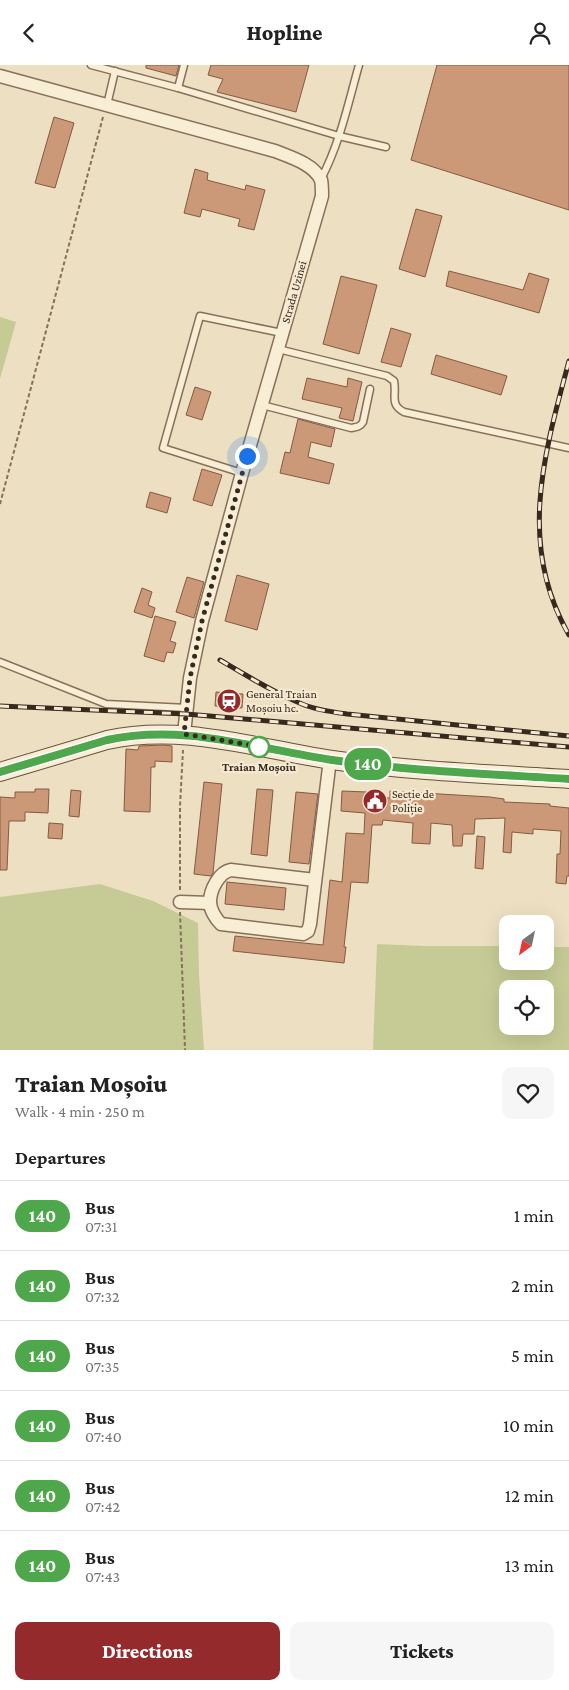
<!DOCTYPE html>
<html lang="en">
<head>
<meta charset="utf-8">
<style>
	body { margin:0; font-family:"Crimson Pro",serif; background:#f6f6f6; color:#222; height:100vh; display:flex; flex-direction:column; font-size:19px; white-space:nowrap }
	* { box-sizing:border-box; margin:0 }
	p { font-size:16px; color:#767676 }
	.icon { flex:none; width:28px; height:28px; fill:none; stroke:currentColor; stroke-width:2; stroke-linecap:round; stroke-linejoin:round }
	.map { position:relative; height:985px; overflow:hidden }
	.sheet { display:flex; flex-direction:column; background:#fff; flex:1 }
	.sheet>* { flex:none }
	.badge { padding:0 10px; border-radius:16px; font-size:18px; line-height:32px }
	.needle { width:32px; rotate:213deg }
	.tools { position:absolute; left:499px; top:850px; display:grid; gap:10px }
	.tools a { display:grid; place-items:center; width:55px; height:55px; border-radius:10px; background:#fff; box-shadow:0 5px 20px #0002; font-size:25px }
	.you { position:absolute; width:25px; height:25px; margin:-12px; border:4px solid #fff; border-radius:50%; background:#1a73e8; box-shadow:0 0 0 8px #1a73e833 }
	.map>.badge { position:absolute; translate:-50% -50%; box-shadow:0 0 0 2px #fff }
	h2 { padding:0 15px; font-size:19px; line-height:45px }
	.round { display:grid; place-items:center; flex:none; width:52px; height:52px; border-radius:10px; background:#f6f6f6 }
	.headline { display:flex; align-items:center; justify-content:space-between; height:85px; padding:0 15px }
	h1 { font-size:24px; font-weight:800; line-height:38px }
	.primary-button { display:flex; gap:10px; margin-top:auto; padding:10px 15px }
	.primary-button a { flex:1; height:58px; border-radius:10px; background:#952a2d; color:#fff; font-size:20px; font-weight:800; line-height:58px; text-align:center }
	.primary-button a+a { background:#f6f6f6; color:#222 }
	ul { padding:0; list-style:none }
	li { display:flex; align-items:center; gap:15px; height:70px; padding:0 15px; border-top:1px solid #e0e0e0 }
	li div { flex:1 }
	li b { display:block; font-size:19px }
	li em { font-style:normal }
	li .badge { min-width:55px; font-weight:700; text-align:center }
	header { display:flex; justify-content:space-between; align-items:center; height:65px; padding:0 15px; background:#fff; font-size:22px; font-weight:800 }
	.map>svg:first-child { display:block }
	.green { fill:#c6cb96; fill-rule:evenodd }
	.building { fill:#cb9978; stroke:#855a3f }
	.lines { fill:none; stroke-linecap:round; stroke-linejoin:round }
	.service-casing { stroke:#877059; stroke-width:9 }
	.minor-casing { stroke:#877059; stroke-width:15 }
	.secondary-casing { stroke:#68523c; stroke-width:20 }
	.path { stroke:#877059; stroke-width:2; stroke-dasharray:4 2.5; stroke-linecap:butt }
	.service { stroke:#f8edd5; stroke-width:6 }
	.minor { stroke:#f8edd5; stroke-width:12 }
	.secondary { stroke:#f8edd5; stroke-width:18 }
	.rail-casing { stroke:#36291d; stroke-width:5 }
	.rail { stroke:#f5ead1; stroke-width:3; stroke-dasharray:9; stroke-linecap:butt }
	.line-casing { stroke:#fff; stroke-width:11 }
	.line { stroke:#4ea74b; stroke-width:8 }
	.walk { stroke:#36291d; stroke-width:5; stroke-dasharray:0 9 }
	.stop-dot { fill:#fff; stroke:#4ea74b; stroke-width:2.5 }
	.labels { text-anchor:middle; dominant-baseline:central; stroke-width:4.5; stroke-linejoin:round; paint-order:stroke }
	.street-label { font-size:12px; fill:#36291d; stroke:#f5ead1 }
	.poi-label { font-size:12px; fill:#36291d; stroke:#f5ead1; text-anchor:start }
	.stop-label { font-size:12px; font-weight:bold; fill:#36291d; stroke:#f5ead1 }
</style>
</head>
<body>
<header><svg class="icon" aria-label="back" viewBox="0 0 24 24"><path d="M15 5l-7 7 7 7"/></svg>Hopline<svg class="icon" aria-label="person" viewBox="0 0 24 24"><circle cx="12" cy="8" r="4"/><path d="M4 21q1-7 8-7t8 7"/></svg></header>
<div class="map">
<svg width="569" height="985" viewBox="0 0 569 985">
	<rect width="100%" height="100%" fill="#eddfc2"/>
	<g class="green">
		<path d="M0,252L16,257L0,314Z"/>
		<path d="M100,819L153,836L198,858L199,910L204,985H0V832Z"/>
		<path d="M377,879L423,881H507L508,896H545V882H569V985H373ZM508,924H545V961H508Z"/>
	</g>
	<g class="building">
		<path d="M146,0H179L176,11L146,3Z"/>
		<path d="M211,0H309L296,47L217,27L223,14L208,10Z"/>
		<path d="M437,0H569V145L411,95Z"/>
		<path d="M54,52L74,58L55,123L35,118Z"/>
		<path d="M195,104L208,108L207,115L245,125L246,120L265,125L254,165L238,161L240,154L202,144L200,152L184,148Z"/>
		<path d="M416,144L442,151L425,212L399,204Z"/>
		<path d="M449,206L523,225L529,208L549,214L539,248L446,221Z"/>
		<path d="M341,211L377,220L359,289L323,279Z"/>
		<path d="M391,263L411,269L401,302L381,297Z"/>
		<path d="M436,290L507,311L501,330L431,309Z"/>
		<path d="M307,313L347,322L348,313L362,317L353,356L339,353L342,343L302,334Z"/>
		<path d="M195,322L211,327L202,355L186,350Z"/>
		<path d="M298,354L335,364L331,382L311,377L308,392L334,399L329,419L280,408L285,387L290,388Z"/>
		<path d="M202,404L222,410L212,441L193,435Z"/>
		<path d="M150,427L171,433L167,448L146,442Z"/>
		<path d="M237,510L269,519L257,565L225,556Z"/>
		<path d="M187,512L204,517L194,553L176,547Z"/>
		<path d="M142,523L152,527L148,540L155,543L152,553L134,547Z"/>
		<path d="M155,551L176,557L170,576L176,578L173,588L167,587L164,597L144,591Z"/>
		<path d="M216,627L243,629L242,643L215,641Z"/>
		<path d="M164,680L172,681V697L155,696V702H151L150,747L124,746L126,684L138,685L139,681Z"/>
		<path d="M204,717L222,719L213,808L211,811L194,809Z"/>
		<path d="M35,724H49L48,748L25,747V756H9L7,805H0V732L15,733V727H35Z"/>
		<path d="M257,724L273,725L267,791L251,789Z"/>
		<path d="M71,725L81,726L79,752L69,751Z"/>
		<path d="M342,726L367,727L366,732L390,733V726L490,732L504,734V737L550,739V741L569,743V811H567L566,819L556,818L557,789H560L561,766L533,764V769L512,767L511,788L503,787L505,753L475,754L474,769H463L462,781H453L452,760L431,758L430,779L412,778L413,758L383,755L382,760H372L368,818L351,817L344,882H346L344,898L233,886L235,871L323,880L330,815L342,817L346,768L364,769L365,748L341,746Z"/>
		<path d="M296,727L318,729L309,799L289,797Z"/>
		<path d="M49,758L63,759L62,774L48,773Z"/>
		<path d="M477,771L485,772L483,804L475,803Z"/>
		<path d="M227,817L286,823L284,845L225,839Z"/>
	</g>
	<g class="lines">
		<defs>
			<g id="service">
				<path d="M91,0L178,23L339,71L386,82"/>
				<path d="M178,23L184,0"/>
				<path d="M107,40L115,6"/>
				<path d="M321,114C340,78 348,39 359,0"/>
				<path d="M278,284L387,311L394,316C397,330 389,339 404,347L569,383"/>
				<path d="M262,340L351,363C357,362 360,362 363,357L370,324"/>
				<path d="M242,408L163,383L200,251L282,268"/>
				<path d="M0,597L106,639L187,643"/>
			</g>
			<g id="minor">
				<path d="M0,11L275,86C290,92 314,99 321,115C322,119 322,126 322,131L242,408L202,556L190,613L184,669"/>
				<path d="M315,815L231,805C219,807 210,825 210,837C210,845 216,854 221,859L303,869L308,866L310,859L330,694"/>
				<path d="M180,837L210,838"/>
			</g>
			<path id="secondary" d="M0,707L107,675C183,658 257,684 332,695C410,706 490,709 569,714"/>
		</defs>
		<use href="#service" class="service-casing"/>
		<use href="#minor" class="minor-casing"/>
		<use href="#secondary" class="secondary-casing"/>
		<g class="path">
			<path d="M0,439L103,52"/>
			<path d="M180,825V741L183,685"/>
			<path d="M180,847L185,985"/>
		</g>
		<use href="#service" class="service"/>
		<use href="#minor" class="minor"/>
		<use href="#secondary" class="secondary"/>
		<defs>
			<g id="rail">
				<path d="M569,296C544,389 517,480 569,570"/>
				<path d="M220,595C247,611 273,627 302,639C316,645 332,647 347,649L569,671"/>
				<path d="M0,641L186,649L569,682"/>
			</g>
		</defs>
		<use href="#rail" class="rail-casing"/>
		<use href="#rail" class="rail"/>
	</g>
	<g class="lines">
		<defs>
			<path id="line" d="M0,707L107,675C183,658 257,684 332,695C410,706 490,709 569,714"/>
		</defs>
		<use href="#line" class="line-casing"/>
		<use href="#line" class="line"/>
		<path class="walk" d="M247,391L202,556L190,613L184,669L262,682H259"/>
	</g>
	<defs>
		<symbol id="station-disc" viewBox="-11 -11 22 22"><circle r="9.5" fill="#952a2d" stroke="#f5ead1"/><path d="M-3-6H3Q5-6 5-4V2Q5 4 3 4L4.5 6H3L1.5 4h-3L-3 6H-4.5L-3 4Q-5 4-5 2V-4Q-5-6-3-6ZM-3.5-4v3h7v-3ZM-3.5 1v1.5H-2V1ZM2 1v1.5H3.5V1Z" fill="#fff"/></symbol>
		<symbol id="civic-disc" viewBox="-11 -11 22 22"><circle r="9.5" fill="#952a2d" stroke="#f5ead1"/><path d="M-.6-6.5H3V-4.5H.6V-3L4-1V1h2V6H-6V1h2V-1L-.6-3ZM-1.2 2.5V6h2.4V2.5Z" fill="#fff"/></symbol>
	</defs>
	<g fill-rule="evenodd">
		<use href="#station-disc" x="215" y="622" width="28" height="28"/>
		<use href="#civic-disc" x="361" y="722" width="28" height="28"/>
	</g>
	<circle class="stop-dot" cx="259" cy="682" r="10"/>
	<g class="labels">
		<g class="street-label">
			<text transform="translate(294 227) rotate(-74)">Strada Uzinei</text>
		</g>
		<g class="poi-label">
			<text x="246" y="629">General Traian<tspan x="246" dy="14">Moșoiu hc.</tspan></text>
			<text x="392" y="729">Secție de<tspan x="392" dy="14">Poliție</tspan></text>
		</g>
		<g class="stop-label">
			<text x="259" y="702">Traian Moșoiu</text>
		</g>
	</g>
</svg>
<div class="tools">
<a><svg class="needle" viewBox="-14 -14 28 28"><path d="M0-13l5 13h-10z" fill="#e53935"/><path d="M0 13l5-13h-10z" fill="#767676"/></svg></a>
<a><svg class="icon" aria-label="locate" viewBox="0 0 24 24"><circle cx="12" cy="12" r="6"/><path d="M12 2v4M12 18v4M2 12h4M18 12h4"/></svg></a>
</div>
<div class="you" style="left:247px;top:391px"></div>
<b class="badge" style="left:368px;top:699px;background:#4ea74b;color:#fff">140</b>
</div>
<section class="sheet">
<div class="headline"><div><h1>Traian Moșoiu</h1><p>Walk · 4 min · 250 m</p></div><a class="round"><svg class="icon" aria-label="heart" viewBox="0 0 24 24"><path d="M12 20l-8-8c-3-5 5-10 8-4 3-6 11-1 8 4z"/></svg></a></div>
<h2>Departures</h2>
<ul>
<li><span class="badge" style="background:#4ea74b;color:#fff">140</span><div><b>Bus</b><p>07:31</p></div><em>1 min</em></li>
<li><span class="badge" style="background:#4ea74b;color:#fff">140</span><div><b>Bus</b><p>07:32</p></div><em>2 min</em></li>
<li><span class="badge" style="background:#4ea74b;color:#fff">140</span><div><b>Bus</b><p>07:35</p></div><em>5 min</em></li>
<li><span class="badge" style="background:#4ea74b;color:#fff">140</span><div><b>Bus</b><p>07:40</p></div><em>10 min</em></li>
<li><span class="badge" style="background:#4ea74b;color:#fff">140</span><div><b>Bus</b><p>07:42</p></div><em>12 min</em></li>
<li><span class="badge" style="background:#4ea74b;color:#fff">140</span><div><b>Bus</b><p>07:43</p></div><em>13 min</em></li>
</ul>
<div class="primary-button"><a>Directions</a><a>Tickets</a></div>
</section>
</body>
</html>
